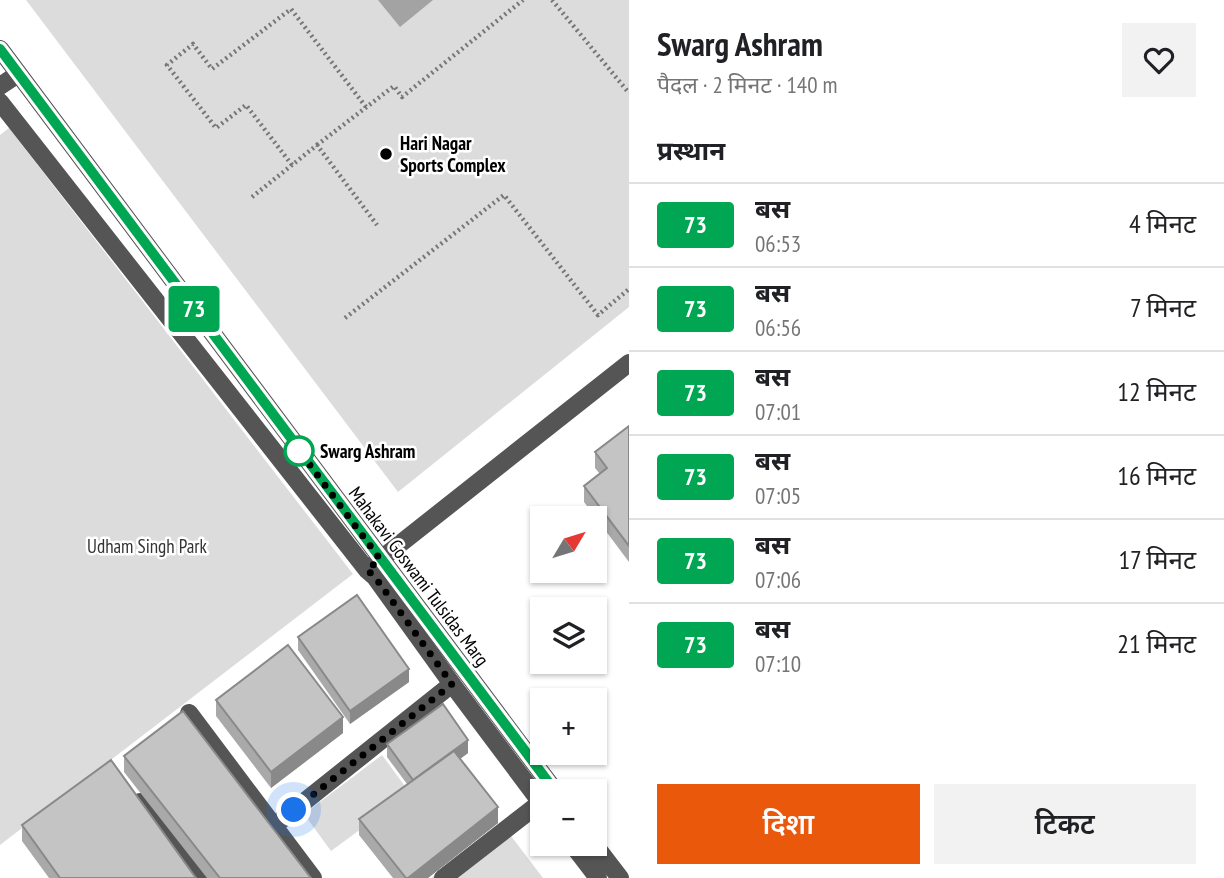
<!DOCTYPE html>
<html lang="hi">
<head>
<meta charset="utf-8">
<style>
	body { margin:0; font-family:"PT Sans Narrow","Noto Sans Devanagari",sans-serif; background:#f2f2f2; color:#202124; height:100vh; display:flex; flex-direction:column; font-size:26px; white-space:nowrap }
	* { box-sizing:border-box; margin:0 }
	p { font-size:23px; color:#757577 }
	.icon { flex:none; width:38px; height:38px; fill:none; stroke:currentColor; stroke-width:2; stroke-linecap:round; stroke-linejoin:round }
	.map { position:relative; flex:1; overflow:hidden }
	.drawer { display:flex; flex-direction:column; background:#fff; width:595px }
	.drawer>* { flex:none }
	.badge { padding:0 14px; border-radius:5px; font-size:24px; line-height:46px }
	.needle { width:46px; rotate:52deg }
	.controls { position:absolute; left:530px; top:506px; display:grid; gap:14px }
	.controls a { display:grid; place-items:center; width:77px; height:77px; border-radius:0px; background:#fff; box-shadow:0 2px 5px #0004; font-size:35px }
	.you { position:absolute; width:35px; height:35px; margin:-18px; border:5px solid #fff; border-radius:50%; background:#1a73e8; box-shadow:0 0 0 10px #1a73e833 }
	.map>.badge { position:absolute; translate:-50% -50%; box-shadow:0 0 0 4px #fff }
	h2 { padding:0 28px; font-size:26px; line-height:63px }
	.round { display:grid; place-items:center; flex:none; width:74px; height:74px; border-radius:0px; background:#f2f2f2 }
	.headline { display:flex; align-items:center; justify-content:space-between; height:119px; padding:0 28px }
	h1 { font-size:33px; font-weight:600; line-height:52px }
	.cta { display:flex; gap:14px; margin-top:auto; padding:14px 28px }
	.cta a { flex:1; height:80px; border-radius:0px; background:#ea580c; color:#fff; font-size:28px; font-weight:600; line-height:80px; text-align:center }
	.cta a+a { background:#f2f2f2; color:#202124 }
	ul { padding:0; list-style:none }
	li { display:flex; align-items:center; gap:21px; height:84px; padding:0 28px; border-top:2px solid #e0e0e0 }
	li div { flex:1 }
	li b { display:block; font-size:26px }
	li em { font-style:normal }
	li .badge { min-width:77px; font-weight:700; text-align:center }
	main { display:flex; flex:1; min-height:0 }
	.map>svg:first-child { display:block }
	.green { fill:#dcdcdc }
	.water { fill:#a3a3a3 }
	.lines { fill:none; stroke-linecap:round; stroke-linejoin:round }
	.path { stroke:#777; stroke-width:4.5; stroke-dasharray:2 3.5; stroke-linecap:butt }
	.minor { stroke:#555; stroke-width:18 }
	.wall { fill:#a9a9a9 }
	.shaded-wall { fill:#898989 }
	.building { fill:#c4c4c4; stroke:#898989; stroke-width:2 }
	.line-casing { stroke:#fff; stroke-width:16 }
	.line { stroke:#00a651; stroke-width:10 }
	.walk { stroke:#000; stroke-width:7; stroke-dasharray:0 12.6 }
	.poi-dot { fill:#000; stroke:#fff; stroke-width:2.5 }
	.stop-dot { fill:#fff; stroke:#00a651; stroke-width:3.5 }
	.labels { text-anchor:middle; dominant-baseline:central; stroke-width:5; stroke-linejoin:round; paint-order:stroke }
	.poi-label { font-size:19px; font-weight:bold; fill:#000; stroke:#fff; text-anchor:start }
	.stop-label { font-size:19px; font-weight:bold; fill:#000; stroke:#fff; text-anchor:start }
	.park-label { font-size:19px; fill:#333; stroke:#fff }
	.street-label { font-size:19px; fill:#000; stroke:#fff }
</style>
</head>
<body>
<main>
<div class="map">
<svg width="629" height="878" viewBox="0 0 629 878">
	<rect width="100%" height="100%" fill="#fff"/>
	<g class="green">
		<path d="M26,0H629V307L398,492Z"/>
		<path d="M9,128L353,574L0,845V135Z"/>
		<path d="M382,755L410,793L331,851L304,814Z"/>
		<path d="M502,824L543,878H431Z"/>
	</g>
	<path class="water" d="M378,0H433L400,27Z"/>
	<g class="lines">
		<g class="path">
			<path d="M552,0L629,93"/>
			<path d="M317,145L394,86L402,97L523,0"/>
			<path d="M292,165L246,105L216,128L167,65L193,44L212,69L291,9L366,107"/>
			<path d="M252,197L317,145L377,225"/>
			<path d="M345,318L504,195L598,315L629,289"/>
		</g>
		<g class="minor">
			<path d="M0,49L555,791"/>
			<path d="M0,86L18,74"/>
			<path d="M0,102L367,570L375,577L452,684L542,804"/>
			<path d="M372,566L629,363"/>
			<path d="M189,713L313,878"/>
			<path d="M140,802L201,878"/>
			<path d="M275,825L452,684"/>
			<path d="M572,844L598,878"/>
			<path d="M594,844L620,878"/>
			<path d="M443,878L541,802"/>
		</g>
	</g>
	<g class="wall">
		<path d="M629,426V562L584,502V486L600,474L595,468V452Z"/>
		<path d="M298,637L409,682L350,724L298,650Z"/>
		<path d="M216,700L343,733L271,788L216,716Z"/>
		<path d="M387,744L468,753L460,759L498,823L428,878H393L359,835V819L407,784L387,757Z"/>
		<path d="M124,756L311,878H207L124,772Z"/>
		<path d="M22,825L196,878H49L22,841Z"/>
	</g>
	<g class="shaded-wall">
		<path d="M409,669V682L350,724V711Z"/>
		<path d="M343,717V733L271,788V772Z"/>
		<path d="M468,740V753L414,793V780Z"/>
		<path d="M498,807V823L428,878H408Z"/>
	</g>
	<g class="building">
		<path d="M629,426V546L584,486L607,468L595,452Z"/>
		<path d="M357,595L409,669L350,711L298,637Z"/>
		<path d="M288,645L343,717L271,772L216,700Z"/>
		<path d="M443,704L468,740L413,780L387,744Z"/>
		<path d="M183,711L311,878H220L124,756Z"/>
		<path d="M454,751L498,807L408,878H406L359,819Z"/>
		<path d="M111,760L196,878H60L22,825Z"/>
	</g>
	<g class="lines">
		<defs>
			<path id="line" d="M0,49L555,791"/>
		</defs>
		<use href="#line" class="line-casing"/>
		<use href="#line" class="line"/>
		<path class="walk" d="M294,810L452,684L375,577L367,570L380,559L298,449L299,451"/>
	</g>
	<circle class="poi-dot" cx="386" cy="154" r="7"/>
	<circle class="stop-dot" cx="299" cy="451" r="14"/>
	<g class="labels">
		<g class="poi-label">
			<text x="400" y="143">Hari Nagar<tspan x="400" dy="22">Sports Complex</tspan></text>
		</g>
		<g class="stop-label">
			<text x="320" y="451">Swarg Ashram</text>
		</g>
		<g class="park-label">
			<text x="147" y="546">Udham Singh Park</text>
		</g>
		<g class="street-label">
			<text transform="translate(419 576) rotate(53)">Mahakavi Goswami Tulsidas Marg</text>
		</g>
	</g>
</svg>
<div class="controls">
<a><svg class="needle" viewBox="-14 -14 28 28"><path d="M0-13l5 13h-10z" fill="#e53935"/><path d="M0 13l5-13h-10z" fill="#757577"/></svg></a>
<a><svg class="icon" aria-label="layers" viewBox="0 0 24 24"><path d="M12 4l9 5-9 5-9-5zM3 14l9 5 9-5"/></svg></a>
<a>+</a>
<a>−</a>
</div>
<div class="you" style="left:294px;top:810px"></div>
<b class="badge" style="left:194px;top:309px;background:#00a651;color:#fff">73</b>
</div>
<section class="drawer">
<div class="headline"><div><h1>Swarg Ashram</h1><p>पैदल · 2 मिनट · 140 m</p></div><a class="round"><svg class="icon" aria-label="heart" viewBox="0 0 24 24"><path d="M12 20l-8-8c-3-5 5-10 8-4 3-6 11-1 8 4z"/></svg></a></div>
<h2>प्रस्थान</h2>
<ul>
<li><span class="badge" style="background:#00a651;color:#fff">73</span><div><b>बस</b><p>06:53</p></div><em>4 मिनट</em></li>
<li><span class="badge" style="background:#00a651;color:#fff">73</span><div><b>बस</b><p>06:56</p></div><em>7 मिनट</em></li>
<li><span class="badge" style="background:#00a651;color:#fff">73</span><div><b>बस</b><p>07:01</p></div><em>12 मिनट</em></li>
<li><span class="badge" style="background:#00a651;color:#fff">73</span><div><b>बस</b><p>07:05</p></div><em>16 मिनट</em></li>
<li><span class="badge" style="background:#00a651;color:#fff">73</span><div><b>बस</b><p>07:06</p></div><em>17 मिनट</em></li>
<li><span class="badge" style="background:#00a651;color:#fff">73</span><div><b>बस</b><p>07:10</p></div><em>21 मिनट</em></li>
</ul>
<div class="cta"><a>दिशा</a><a>टिकट</a></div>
</section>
</main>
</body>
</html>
